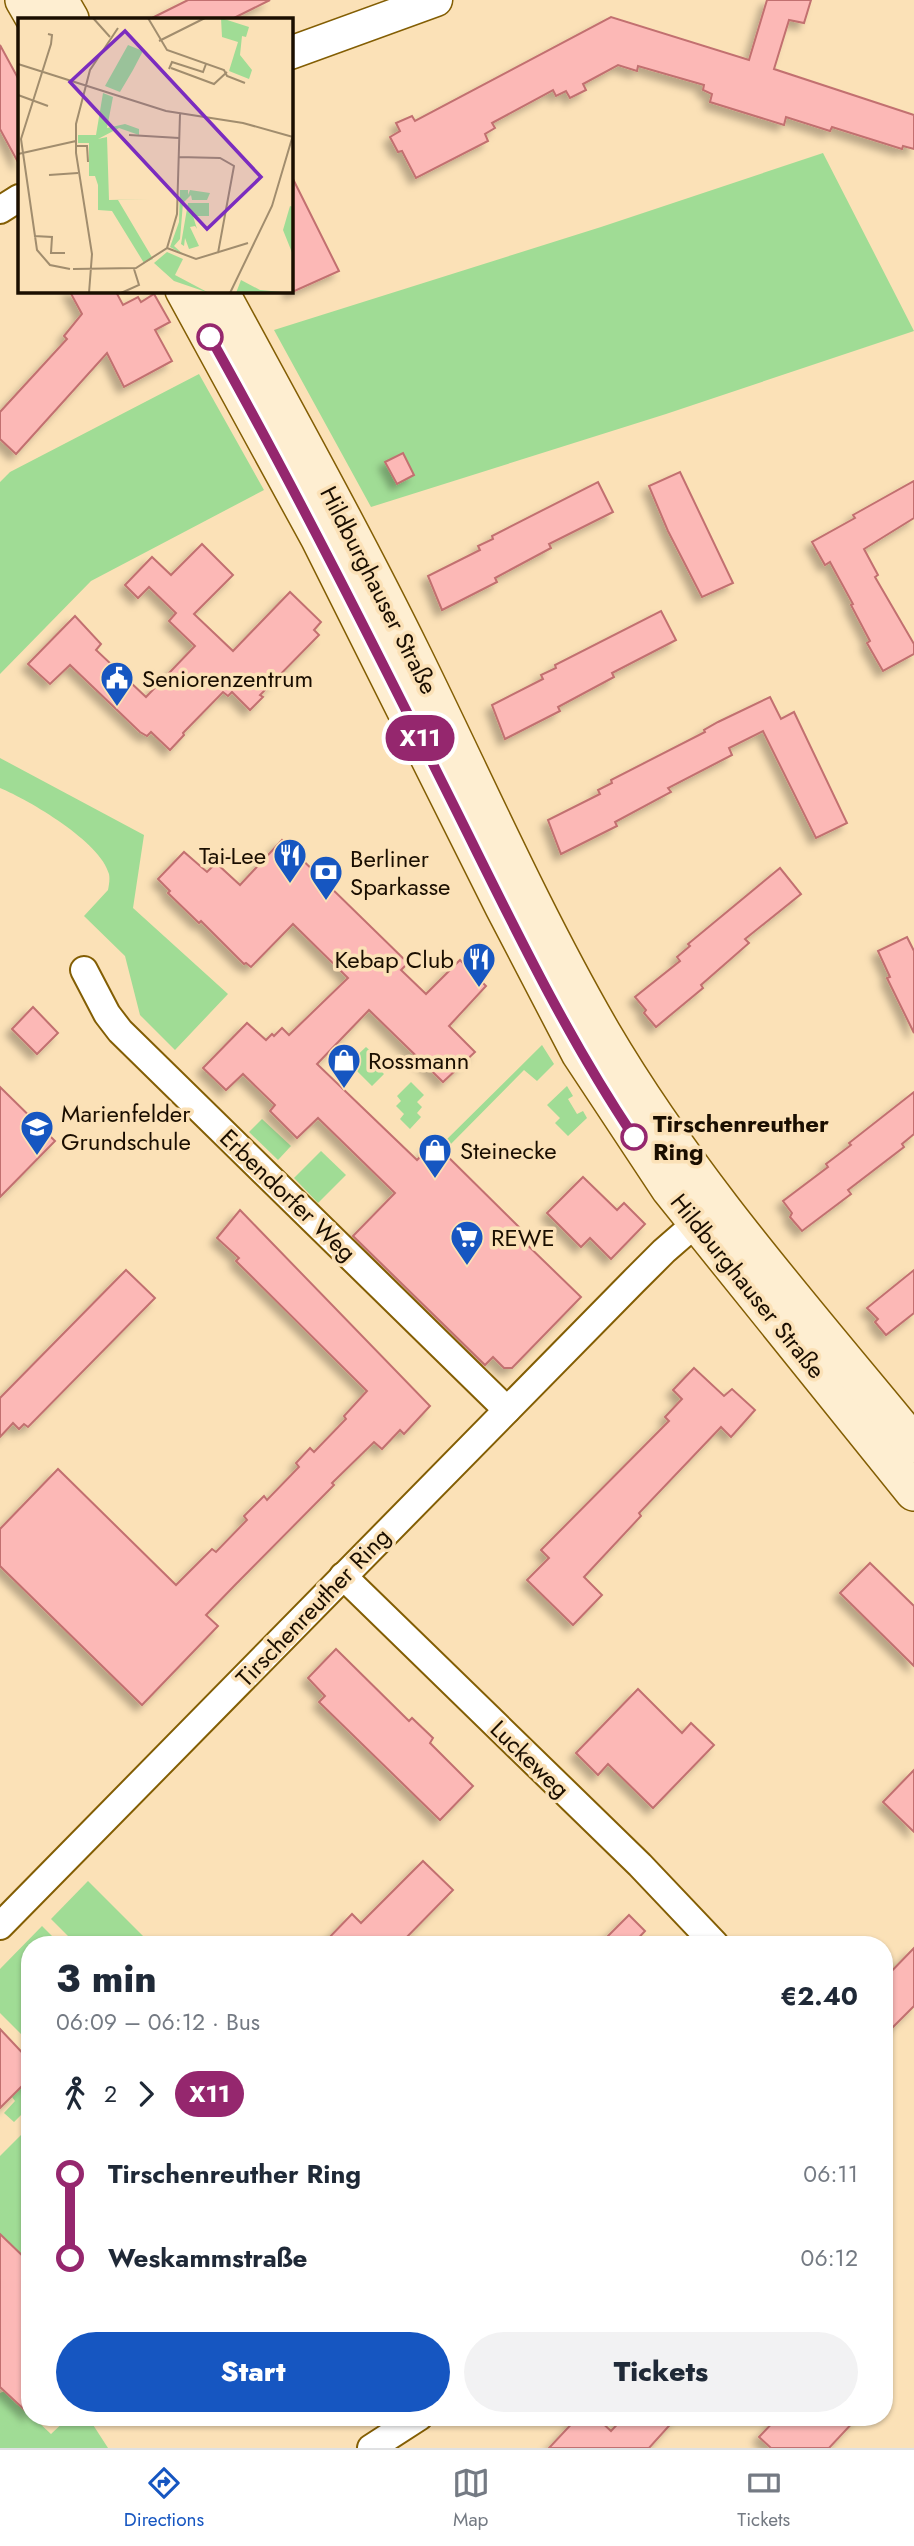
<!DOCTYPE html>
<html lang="en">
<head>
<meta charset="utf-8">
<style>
	body { margin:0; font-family:Jost,sans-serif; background:#f2f2f3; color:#1f2937; height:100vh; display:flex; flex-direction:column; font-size:26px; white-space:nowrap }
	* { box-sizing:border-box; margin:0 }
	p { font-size:23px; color:#747a83 }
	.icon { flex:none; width:38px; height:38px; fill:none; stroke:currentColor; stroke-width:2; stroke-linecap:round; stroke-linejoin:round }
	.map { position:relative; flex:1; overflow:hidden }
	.details { position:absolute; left:21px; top:1936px; width:872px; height:490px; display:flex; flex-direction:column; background:#fff; border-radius:28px; box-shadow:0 2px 5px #0004 }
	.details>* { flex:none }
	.badge { padding:0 14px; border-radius:23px; font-size:24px; line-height:46px }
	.map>.badge { position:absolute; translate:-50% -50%; box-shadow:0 0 0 4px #fff }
	.legs { display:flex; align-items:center; gap:10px; height:77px; padding:0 35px; font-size:23px }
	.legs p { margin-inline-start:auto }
	.headline { display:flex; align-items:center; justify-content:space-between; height:119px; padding:0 35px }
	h1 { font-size:38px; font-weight:800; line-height:52px }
	.cta { display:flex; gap:14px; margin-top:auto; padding:14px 35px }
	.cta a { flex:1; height:80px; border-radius:42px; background:#1656c1; color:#fff; font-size:28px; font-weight:800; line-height:80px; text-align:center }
	.cta a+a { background:#f2f2f3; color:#1f2937 }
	ul { padding:0 35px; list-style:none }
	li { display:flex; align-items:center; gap:24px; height:84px; font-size:26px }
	li i { display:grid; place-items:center; width:10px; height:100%; margin:0 9px; background:currentColor }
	li i::after { content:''; width:18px; height:18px; margin:-9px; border:5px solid; border-radius:50%; background:#fff }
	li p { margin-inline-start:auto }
	li:first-child i { background:linear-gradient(#0000 50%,currentColor 0) }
	li:last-child i { background:linear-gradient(currentColor 50%,#0000 0) }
	.tab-bar { display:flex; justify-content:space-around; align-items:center; height:98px; border-top:2px solid #e0e1e3; background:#fff; font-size:19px; color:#747a83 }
	.tab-bar a { display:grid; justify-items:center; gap:4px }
	.tab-bar .active { color:#1656c1 }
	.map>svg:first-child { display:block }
	.green { fill:#a0dc95 }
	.building { fill:#fcb8b6; stroke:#c27070; stroke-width:2; filter:url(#shadow) }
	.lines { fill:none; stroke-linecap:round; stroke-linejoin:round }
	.minor-casing { stroke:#835e04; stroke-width:30 }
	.tertiary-casing { stroke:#835e04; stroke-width:35 }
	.secondary-casing { stroke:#835e04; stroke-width:40 }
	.minor { stroke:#fff; stroke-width:26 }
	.tertiary { stroke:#fff; stroke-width:32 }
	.secondary { stroke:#feeed1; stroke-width:37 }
	.line-1-casing { stroke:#fff; stroke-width:16 }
	.line-1 { stroke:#95276e; stroke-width:10 }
	.stop-1-dot { fill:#fff; stroke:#95276e; stroke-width:3.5 }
	.labels { text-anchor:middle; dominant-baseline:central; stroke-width:7; stroke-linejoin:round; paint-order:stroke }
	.street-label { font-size:24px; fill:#1a0e00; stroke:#fbe1b7 }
	.poi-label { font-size:24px; fill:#1a0e00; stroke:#fbe1b7; text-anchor:start }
	.stop-label { font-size:24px; font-weight:bold; fill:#1a0e00; stroke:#fbe1b7; text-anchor:start }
	.inset-road { fill:none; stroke:#a18d6e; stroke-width:2 }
	.view { fill:#7b2cbf; fill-opacity:0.15; stroke:#7b2cbf; stroke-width:3.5 }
	.inset-edge { fill:none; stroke:#1a0e00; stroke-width:3.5 }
</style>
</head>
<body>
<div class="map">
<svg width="914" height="2448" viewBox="0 0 914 2448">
	<defs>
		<filter id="shadow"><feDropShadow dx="-6" dy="6" stdDeviation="3.5" flood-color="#0004"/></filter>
	</defs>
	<rect width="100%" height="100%" fill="#fbe1b7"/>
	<g class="green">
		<path d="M823,153L914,331L666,414L371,507L274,330L601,227Z"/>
		<path d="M199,374L264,490L91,581L0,674V482L10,472Z"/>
		<path d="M0,758L144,835L133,908L228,994L175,1050L140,1015L125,956L84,916L108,890C109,885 110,879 109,874C101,842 29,800 0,788Z"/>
		<path d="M542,1045L554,1064L537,1081L524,1070L443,1152L438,1148Z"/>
		<path d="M366,1047L377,1057L373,1063L384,1074L372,1086L357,1071L358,1068L351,1061Z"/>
		<path d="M411,1082L424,1095L417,1102L422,1107L417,1113L421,1117L410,1129L400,1119L404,1114L396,1106L401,1101L397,1096Z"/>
		<path d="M567,1086L573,1096L568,1099L577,1114L583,1111L587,1118L568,1136L555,1123L560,1118L547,1105Z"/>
		<path d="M262,1119L291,1146L278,1160L249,1132Z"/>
		<path d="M321,1151L346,1175L318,1203L294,1178Z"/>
		<path d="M88,1881L151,1944H76L51,1919Z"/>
		<path d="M42,1926L60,1944H30V2043L0,2013V1969Z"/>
		<path d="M21,2078L27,2109L14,2122L4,2113L15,2101L12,2097L18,2090Z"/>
		<path d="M30,2126V2263L0,2234V2156Z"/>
		<path d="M5,2391L51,2434L69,2417H88L108,2448H0V2393Z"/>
	</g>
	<g class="building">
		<path d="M188,0H270L232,19H150Z"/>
		<path d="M767,0H811L804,23L789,20L774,69L914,115V149L903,146L902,149L832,127L830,131L786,117L784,125L710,102L712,94L703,90L704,85L638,66L637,71L618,65L583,84L586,90L570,98L566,91L556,96L553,90L492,123L495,128L485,134L488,141L416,178L402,151L398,152L390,137L400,131L396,123L412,116L415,121L611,17L749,60Z"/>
		<path d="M0,45L19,80V164L0,129Z"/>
		<path d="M290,173L339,271L290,293Z"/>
		<path d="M69,290H115L123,305L138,297L141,302L154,294L170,322L155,330L172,361L124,387L107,353L16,454L0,439V412L67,339L64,336L82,314Z"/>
		<path d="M403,453L414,475L397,484L385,462Z"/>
		<path d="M680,472L733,583L702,597L668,531L649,486Z"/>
		<path d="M914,481V518L864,549L878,575L875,577L914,644V654L883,671L867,643L870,641L851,605L853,604L830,562L825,565L812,542L855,518L853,515Z"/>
		<path d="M598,482L613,512L549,544L551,548L495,578L497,582L442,610L428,576L480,550L478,546L493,539L492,536Z"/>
		<path d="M202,544L233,575L194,614L233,651L290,592L321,622L314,630L319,635L260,695L263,697L250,710L232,692L228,696L223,692L183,733L184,735L170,750L151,732L147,736L140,732L70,665L50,684L28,664L75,616L101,644L96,650L146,697L195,646L169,621L176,613L149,587L138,598L125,585L152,557L171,575Z"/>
		<path d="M661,611L676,640L612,673L614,677L558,707L560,711L505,739L492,705L543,679L541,675L556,668L555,665Z"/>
		<path d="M770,697L781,719L794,712L847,823L816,838L763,731L729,748L732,755L668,788L671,792L615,822L617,826L561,854L548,820L600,794L598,790L612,783L611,780L705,732L704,730L718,722Z"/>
		<path d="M282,840L408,963L401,970L426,994L460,960L486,986L449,1026L475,1052L443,1082L369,1010L317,1064L417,1160L434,1143L522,1230L517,1235L581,1297L512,1368H504L493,1357L485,1365L353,1236L395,1193L318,1118L297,1138L270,1111L275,1105L243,1074L226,1090L203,1068L247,1023L266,1040L272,1034L274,1036L282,1028L289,1035L348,978L293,924L251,967L246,963L244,964L201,921L199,923L168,893L170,891L158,879L184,852L207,872L216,863L240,885Z"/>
		<path d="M780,868L801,894L745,939L749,943L701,985L703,988L656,1027L644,1013L646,1010L635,997L680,961L677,957L690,946L688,944Z"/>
		<path d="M907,937L914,951V1033L887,978L890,977L878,951Z"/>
		<path d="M33,1007L58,1033L37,1054L12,1029Z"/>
		<path d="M0,1087L55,1141L0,1197Z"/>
		<path d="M914,1092V1134L902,1144L904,1147L848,1190L851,1194L802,1231L790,1217L792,1213L783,1201L828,1167L826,1164L851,1145L849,1143Z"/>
		<path d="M583,1177L617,1210L624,1203L645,1224L611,1259L590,1238L581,1247L547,1213Z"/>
		<path d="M240,1210L430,1406L404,1434L400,1430L382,1449L374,1442L332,1483L334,1485L235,1585L206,1615L218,1626L142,1705L0,1566V1529L58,1469L176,1585L212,1549L216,1552L247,1520L244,1516L264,1496L267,1500L299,1467L296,1463L310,1448L314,1452L346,1419L344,1416L367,1391L236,1261L239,1258L217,1238Z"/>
		<path d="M126,1270L155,1298L28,1427L24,1424L19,1429L13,1423L0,1437V1398Z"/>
		<path d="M914,1270V1313L886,1335L875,1322L878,1319L867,1308Z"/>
		<path d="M694,1368L724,1396L732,1389L755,1410L731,1437L721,1427L639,1513L641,1516L584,1577L602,1595L573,1625L527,1580L549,1558L541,1550L669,1421L665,1417L682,1399L673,1390Z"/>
		<path d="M870,1563L914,1606V1666L840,1593Z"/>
		<path d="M336,1649L409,1721L412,1718L433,1738L430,1743L473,1786L440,1820L319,1702L325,1696L308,1678Z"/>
		<path d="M638,1689L682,1733L691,1723L714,1745L653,1808L608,1764L598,1775L576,1753Z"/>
		<path d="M914,1770V1832L883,1802Z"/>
		<path d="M423,1861L453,1890L400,1944H323L352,1914L361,1923Z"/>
		<path d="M629,1915L645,1931L633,1944H600Z"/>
		<path d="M914,1948V2006L884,2036V1979Z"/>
		<path d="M0,2029L30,2061V2078L0,2108Z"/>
		<path d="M0,2234L30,2263V2415L0,2387Z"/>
		<path d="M578,2417H596L611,2431L624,2417H677L649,2448H549Z"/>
		<path d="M778,2417H858L829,2448H771L759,2437Z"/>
	</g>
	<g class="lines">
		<defs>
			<g id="minor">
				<path d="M0,210L19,198"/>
				<path d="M84,970L107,1014L120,1031L507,1410"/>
				<path d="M343,1576L640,1865L715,1944"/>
				<path d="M0,1926L633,1282L664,1251L710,1211"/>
				<path d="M371,2448L419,2417"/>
			</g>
			<path id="tertiary" d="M290,53L436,0"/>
			<g id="secondary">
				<path d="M24,0L35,19"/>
				<path d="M59,0L70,19"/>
				<path d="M184,290L320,539L504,907L580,1053L670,1189L914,1492"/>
				<path d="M219,290C285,412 352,532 413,656C475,782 532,912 602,1033C689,1181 805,1311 914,1444"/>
			</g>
		</defs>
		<use href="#minor" class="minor-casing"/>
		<use href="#tertiary" class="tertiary-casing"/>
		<use href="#secondary" class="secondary-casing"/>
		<use href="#minor" class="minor"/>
		<use href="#tertiary" class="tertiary"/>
		<use href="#secondary" class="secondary"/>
	</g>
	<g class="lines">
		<defs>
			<path id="line-1" d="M210,337C296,490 374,646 452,802C509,916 563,1031 634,1137"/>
		</defs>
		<use href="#line-1" class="line-1-casing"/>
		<use href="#line-1" class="line-1"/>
	</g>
	<defs>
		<symbol id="civic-pin" viewBox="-11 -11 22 30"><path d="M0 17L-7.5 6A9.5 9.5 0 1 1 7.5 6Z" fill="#1656c1" stroke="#fbe1b7"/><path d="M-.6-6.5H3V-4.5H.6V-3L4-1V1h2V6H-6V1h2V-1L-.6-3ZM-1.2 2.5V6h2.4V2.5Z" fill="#fff"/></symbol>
		<symbol id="restaurant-pin" viewBox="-11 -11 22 30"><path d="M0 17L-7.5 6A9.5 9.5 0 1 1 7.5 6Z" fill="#1656c1" stroke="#fbe1b7"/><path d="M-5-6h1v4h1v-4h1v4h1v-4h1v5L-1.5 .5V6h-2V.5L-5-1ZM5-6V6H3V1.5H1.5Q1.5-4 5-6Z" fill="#fff"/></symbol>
		<symbol id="bank-pin" viewBox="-11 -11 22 30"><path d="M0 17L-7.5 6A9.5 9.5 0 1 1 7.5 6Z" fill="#1656c1" stroke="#fbe1b7"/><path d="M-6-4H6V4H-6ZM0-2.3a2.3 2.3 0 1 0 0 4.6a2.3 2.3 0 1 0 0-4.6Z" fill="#fff"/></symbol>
		<symbol id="shop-pin" viewBox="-11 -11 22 30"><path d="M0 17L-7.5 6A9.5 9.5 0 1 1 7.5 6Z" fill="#1656c1" stroke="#fbe1b7"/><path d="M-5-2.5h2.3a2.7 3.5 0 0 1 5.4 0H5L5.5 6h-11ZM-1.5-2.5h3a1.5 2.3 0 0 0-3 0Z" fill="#fff"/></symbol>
		<symbol id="school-pin" viewBox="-11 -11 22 30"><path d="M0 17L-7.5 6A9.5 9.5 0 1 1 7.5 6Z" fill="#1656c1" stroke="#fbe1b7"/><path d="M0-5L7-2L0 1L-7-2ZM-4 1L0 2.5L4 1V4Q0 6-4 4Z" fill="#fff"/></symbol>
		<symbol id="supermarket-pin" viewBox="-11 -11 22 30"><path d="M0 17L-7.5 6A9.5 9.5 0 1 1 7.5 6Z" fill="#1656c1" stroke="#fbe1b7"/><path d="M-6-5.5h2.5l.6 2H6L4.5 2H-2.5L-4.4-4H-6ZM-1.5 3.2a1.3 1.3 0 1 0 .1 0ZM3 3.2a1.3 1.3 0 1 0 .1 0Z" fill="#fff"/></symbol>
	</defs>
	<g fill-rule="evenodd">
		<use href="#civic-pin" x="98" y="659" width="38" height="52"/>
		<use href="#restaurant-pin" x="271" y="836" width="38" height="52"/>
		<use href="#bank-pin" x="307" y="853" width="38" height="52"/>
		<use href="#restaurant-pin" x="460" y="940" width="38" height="52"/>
		<use href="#shop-pin" x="325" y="1041" width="38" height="52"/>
		<use href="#school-pin" x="18" y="1108" width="38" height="52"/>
		<use href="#shop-pin" x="416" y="1131" width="38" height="52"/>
		<use href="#supermarket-pin" x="448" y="1218" width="38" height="52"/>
	</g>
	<g class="stop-1-dot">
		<circle cx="210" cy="337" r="12"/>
		<circle cx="634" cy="1137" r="12"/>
	</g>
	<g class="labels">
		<g class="street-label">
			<text transform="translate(379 590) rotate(63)">Hildburghauser Straße</text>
			<text transform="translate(288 1195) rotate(44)">Erbendorfer Weg</text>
			<text transform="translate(748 1286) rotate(51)">Hildburghauser Straße</text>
			<text transform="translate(313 1607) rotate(-46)">Tirschenreuther Ring</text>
			<text transform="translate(530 1759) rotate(44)">Luckeweg</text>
		</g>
		<g class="poi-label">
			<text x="142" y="678">Seniorenzentrum</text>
			<text x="266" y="855" text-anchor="end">Tai-Lee</text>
			<text x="350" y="858">Berliner<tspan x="350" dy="28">Sparkasse</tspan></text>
			<text x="454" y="959" text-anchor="end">Kebap Club</text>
			<text x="368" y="1060">Rossmann</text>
			<text x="61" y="1113">Marienfelder<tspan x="61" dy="28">Grundschule</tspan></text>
			<text x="460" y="1150">Steinecke</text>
			<text x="491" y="1237">REWE</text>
		</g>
		<g class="stop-label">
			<text x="653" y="1123">Tirschenreuther<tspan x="653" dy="28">Ring</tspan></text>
		</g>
	</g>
	<g transform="translate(18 18)">
		<rect width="275" height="275" fill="#fbe1b7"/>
		<path d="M203,0L231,9L228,19L224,18L222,37L234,52L231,61L211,53L220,24L204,19ZM110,27L125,33L115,52L102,74L87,68ZM85,75L95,79L89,110L107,106L121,111V117L101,110L80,121L89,119L91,182L132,181L100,182L135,241L126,245L94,193L80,192V167L77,158H71V125H60V117H78ZM162,172H170V177L172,172L192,175L189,182H174L173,177L165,185L162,221L156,228L165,236L152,229L161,204ZM170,185H191V198H175L179,211L177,208L172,209L181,228L171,231L167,220L166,228L163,226ZM272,188L275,189V237L265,212ZM149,234L165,241L157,257L191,275L156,263L136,245ZM223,262L242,272L275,275H218Z" fill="#a0dc95"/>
		<path class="inset-road" d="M75,0L92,19M130,0L149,32L206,52L209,58L227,65M30,16L34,17L33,26L3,121L19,232L32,247L52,251M141,23L187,0M0,46L148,93L225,105L275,119M153,50L196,66L209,54M151,51L154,44L185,54L188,46M0,77L30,88M111,117L161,120M58,128H69L70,144M0,136L58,123M160,139L202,140L216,148L200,235M31,157L60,155M16,218L34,219L33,235H47M149,230L178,241L230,225M55,251L118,250L149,230L159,196L162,96M71,275L74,236L58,135V106L72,52L100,10M103,275L121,267L116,251M212,275L254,188L275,117"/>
		<path class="view" d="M107,13L243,159L189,211L52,64Z"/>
		<rect width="275" height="275" class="inset-edge"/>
	</g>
</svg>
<b class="badge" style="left:420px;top:738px;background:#95276e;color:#fff">X11</b>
<section class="details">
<div class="headline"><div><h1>3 min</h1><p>06:09 – 06:12 · Bus</p></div><b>€2.40</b></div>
<div class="legs"><svg class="icon" aria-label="walk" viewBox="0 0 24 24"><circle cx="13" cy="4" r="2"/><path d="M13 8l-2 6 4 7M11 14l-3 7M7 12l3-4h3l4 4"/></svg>2<svg class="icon" aria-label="forward" viewBox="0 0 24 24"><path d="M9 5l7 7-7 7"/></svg><b class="badge" style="background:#95276e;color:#fff">X11</b></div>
<ul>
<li><i style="color:#95276e"></i><b>Tirschenreuther Ring</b><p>06:11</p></li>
<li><i style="color:#95276e"></i><b>Weskammstraße</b><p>06:12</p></li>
</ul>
<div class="cta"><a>Start</a><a>Tickets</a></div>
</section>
</div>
<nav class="tab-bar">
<a class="active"><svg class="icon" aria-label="directions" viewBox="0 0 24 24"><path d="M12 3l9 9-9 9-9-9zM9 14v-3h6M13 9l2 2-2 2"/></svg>Directions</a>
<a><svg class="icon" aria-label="map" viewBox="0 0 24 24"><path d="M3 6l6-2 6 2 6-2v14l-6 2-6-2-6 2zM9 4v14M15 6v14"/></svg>Map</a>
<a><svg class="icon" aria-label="tickets" viewBox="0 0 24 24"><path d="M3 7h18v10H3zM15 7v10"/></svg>Tickets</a>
</nav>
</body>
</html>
